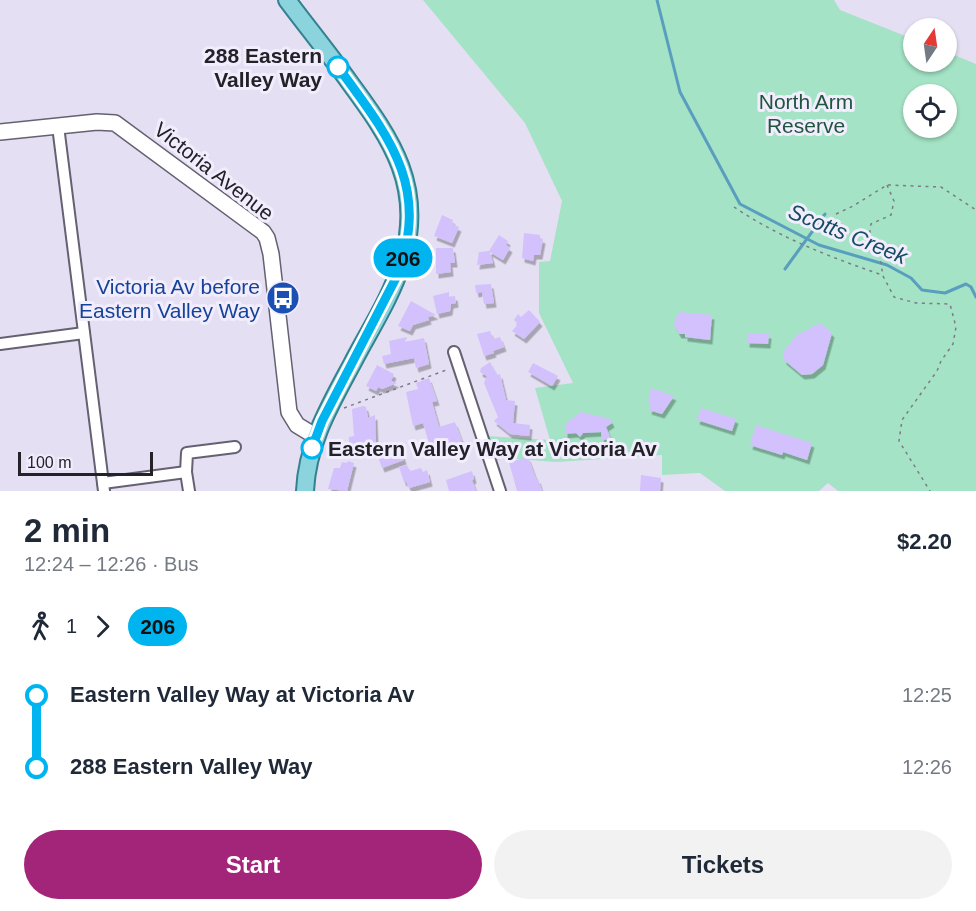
<!DOCTYPE html>
<html lang="en">
<head>
<meta charset="utf-8">
<style>
	body { margin:0; font-family:Helvetica,sans-serif; background:#f2f2f3; color:#1f2937; height:100vh; display:flex; flex-direction:column; font-size:22px; white-space:nowrap }
	* { box-sizing:border-box; margin:0 }
	p { font-size:20px; color:#747a83 }
	.icon { flex:none; width:33px; height:33px; fill:none; stroke:currentColor; stroke-width:2; stroke-linecap:round; stroke-linejoin:round }
	.map { position:relative; height:491px; overflow:hidden }
	.panel { display:flex; flex-direction:column; background:#fff; flex:1 }
	.panel>* { flex:none }
	.badge { padding:0 12px; border-radius:20px; font-size:21px; line-height:39px }
	.needle { width:39px; rotate:13deg }
	.controls { position:absolute; left:903px; top:18px; display:grid; gap:12px }
	.controls a { display:grid; place-items:center; width:54px; height:54px; border-radius:50%; background:#fff; box-shadow:0 2px 4px #0004; font-size:30px }
	.scale { position:absolute; left:18px; bottom:15px; width:135px; box-sizing:border-box; padding-left:6px; border:3px solid #242229; border-top:0; font-size:16px; line-height:21px; white-space:nowrap; color:#242229; -webkit-text-stroke:4px #f2edfd; paint-order:stroke }
	.map>.badge { position:absolute; translate:-50% -50%; box-shadow:0 0 0 3px #fff }
	.legs { display:flex; align-items:center; gap:9px; height:66px; padding:0 24px; font-size:20px }
	.legs p { margin-inline-start:auto }
	.headline { display:flex; align-items:center; justify-content:space-between; height:102px; padding:0 24px }
	h1 { font-size:33px; font-weight:800; line-height:45px }
	.button { display:flex; gap:12px; margin-top:auto; padding:12px 24px }
	.button a { flex:1; height:69px; border-radius:36px; background:#a22579; color:#fff; font-size:24px; font-weight:800; line-height:69px; text-align:center }
	.button a+a { background:#f2f2f3; color:#1f2937 }
	ul { padding:0 24px; list-style:none }
	li { display:flex; align-items:center; gap:21px; height:72px; font-size:22px }
	li i { display:grid; place-items:center; width:9px; height:100%; margin:0 8px; background:currentColor }
	li i::after { content:''; width:15px; height:15px; margin:-8px; border:4px solid; border-radius:50%; background:#fff }
	li p { margin-inline-start:auto }
	li:first-child i { background:linear-gradient(#0000 50%,currentColor 0) }
	li:last-child i { background:linear-gradient(currentColor 50%,#0000 0) }
	.map>svg:first-child { display:block }
	.green { fill:#a4e3c5; fill-rule:evenodd }
	.lines { fill:none; stroke-linecap:round; stroke-linejoin:round }
	.stream { stroke:#5a9ebf; stroke-width:3 }
	.building { fill:#d3c1fd; filter:url(#shadow) }
	.street-casing { stroke:#656171; stroke-width:14 }
	.secondary-casing { stroke:#656171; stroke-width:18 }
	.primary-casing { stroke:#34828f; stroke-width:20 }
	.path { stroke:#7e7a88; stroke-width:1.5; stroke-dasharray:3 4.5; stroke-linecap:butt }
	.street { stroke:#fff; stroke-width:10 }
	.secondary { stroke:#fff; stroke-width:15 }
	.primary { stroke:#8bd3dd; stroke-width:16 }
	.line-1-casing { stroke:#fff; stroke-width:14 }
	.line-1 { stroke:#00b5ef; stroke-width:9 }
	.stop-1-dot { fill:#fff; stroke:#00b5ef; stroke-width:3 }
	.labels { text-anchor:middle; dominant-baseline:central; stroke-width:6; stroke-linejoin:round; paint-order:stroke }
	.stop-label { font-size:21px; font-weight:bold; fill:#242229; stroke:#f2edfd; text-anchor:end }
	.park-label { font-size:21px; fill:#1f553f; stroke:#f2edfd }
	.street-label { font-size:21px; fill:#242229; stroke:#f2edfd }
	.transit-label { font-size:21px; fill:#164399; stroke:#f2edfd; text-anchor:end }
	.water-label { font-size:22px; font-style:italic; fill:#144c63; stroke:#f2edfd }
</style>
</head>
<body>
<div class="map">
<svg width="976" height="491" viewBox="0 0 976 491">
	<defs>
		<filter id="shadow"><feDropShadow dx="2.5" dy="4.5" stdDeviation="0" flood-color="#0004"/></filter>
	</defs>
	<rect width="100%" height="100%" fill="#e5dff3"/>
	<path class="green" d="M423,0H834L840,10L913,39L914,62H946L947,52L976,64V491H838L828,483L819,491H725L700,473L662,475V455L556,462L505,458L497,460L487,436L550,440L535,388L573,383L539,313V262L550,261L562,201L525,123ZM914,94H946V128H914Z"/>
	<g class="lines">
		<g class="stream">
			<path d="M657,0L680,92L740,204L819,245L887,265L911,278L922,290L945,293L966,284L971,287L976,297"/>
			<path d="M785,269L825,214"/>
		</g>
	</g>
	<g class="building">
		<path d="M442,215L453,220L452,224L459,227L452,243L434,236Z"/>
		<path d="M524,233L540,235V238L543,239L540,255H534L533,261L522,258Z"/>
		<path d="M499,235L508,241L506,245L510,248L503,260L490,252L493,263L477,265L479,252L489,251Z"/>
		<path d="M436,248H453L455,263H450L451,272L436,274Z"/>
		<path d="M491,284L494,303L484,304L482,292L476,293L475,285Z"/>
		<path d="M449,292V297L455,296L456,303L451,304L450,311L437,314L433,296Z"/>
		<path d="M411,301L436,315L428,317L429,320L413,325L410,331L398,326Z"/>
		<path d="M529,310L540,322L524,339L512,331L518,324L514,320L518,314L521,317Z"/>
		<path d="M680,312L712,315L710,340L685,337V334H679L674,325L676,317Z"/>
		<path d="M820,323L832,333L823,365L812,374L802,375L784,360V351L797,335Z"/>
		<path d="M490,331L493,339L500,337L504,347L493,351L494,353L484,356L477,334Z"/>
		<path d="M748,333L769,334L768,344L747,343Z"/>
		<path d="M407,337L405,342L424,338L429,364L416,368L414,358L384,364L382,356L391,354L389,341Z"/>
		<path d="M490,362L497,375L500,374L506,400L515,401L513,423L530,425L529,436L510,434L494,421L498,417L484,383L487,376L480,372L481,368Z"/>
		<path d="M533,363L558,376L552,386L528,372Z"/>
		<path d="M377,365L394,374L391,381L397,383L382,389L378,387L376,391L366,386Z"/>
		<path d="M429,378L437,401L432,402L439,427L455,422L462,441L436,450H431L423,423L413,426L406,392L418,389L416,383Z"/>
		<path d="M651,388L674,396L662,414L649,410L651,403L648,402Z"/>
		<path d="M363,406L366,407L368,418L375,415L376,444L363,448L349,447V437L354,436L352,409Z"/>
		<path d="M701,408L736,419L732,431L697,420Z"/>
		<path d="M581,412L610,419L612,423L606,427L611,439L602,440L601,432L583,433L580,437L576,433L565,434V424Z"/>
		<path d="M756,425L812,443L807,460L783,452L782,455L750,445Z"/>
		<path d="M400,447L404,460L382,468L377,454Z"/>
		<path d="M528,457L536,479H538L542,491H517L509,462Z"/>
		<path d="M348,461L354,463L347,491L328,489L334,468H340L342,462L347,463Z"/>
		<path d="M407,465L410,471L421,468L423,472L427,470L430,482L409,488L406,481L404,482L399,467Z"/>
		<path d="M472,471L474,479L472,480L476,491H449L446,480Z"/>
		<path d="M641,475L661,478L660,491H640Z"/>
	</g>
	<g class="lines">
		<defs>
			<g id="street">
				<path d="M58,126L104,491"/>
				<path d="M0,344L84,333"/>
				<path d="M454,352L500,491"/>
				<path d="M186,472L187,453L235,447"/>
				<path d="M103,483L186,472L189,491"/>
			</g>
			<path id="secondary" d="M0,132L97,122L115,123L263,232L267,238L271,254L289,412L297,425L315,436"/>
			<path id="primary" d="M287,0C308,28 330,55 350,83C392,140 425,188 402,262C391,298 369,331 352,364C330,405 307,444 305,491"/>
		</defs>
		<use href="#street" class="street-casing"/>
		<use href="#secondary" class="secondary-casing"/>
		<use href="#primary" class="primary-casing"/>
		<g class="path">
			<path d="M887,185L894,201L891,215L871,224L869,238L877,240L883,276L894,297L916,303L950,304L956,327L953,344L941,361L937,371L902,420L899,441L930,491"/>
			<path d="M888,185L941,187L976,210"/>
			<path d="M734,207C780,238 830,257 882,275"/>
			<path d="M836,214L853,206L887,185"/>
			<path d="M344,408L449,369"/>
		</g>
		<use href="#street" class="street"/>
		<use href="#secondary" class="secondary"/>
		<use href="#primary" class="primary"/>
	</g>
	<g class="lines">
		<defs>
			<path id="line-1" d="M312,448L322,421L397,276C431,186 389,137 338,67"/>
		</defs>
		<use href="#line-1" class="line-1-casing"/>
		<use href="#line-1" class="line-1"/>
	</g>
	<defs>
		<symbol id="bus-disc" viewBox="-11 -11 22 22"><circle r="9.5" fill="#1a4fb4" stroke="#f2edfd"/><path d="M-5-6H5V4H4V6H2V4H-2V6H-4V4H-5ZM-3.5-4V0h7V-4ZM-3.5 1.2v1.5H-2V1.2ZM2 1.2v1.5H3.5V1.2Z" fill="#fff"/></symbol>
	</defs>
	<g fill-rule="evenodd">
		<use href="#bus-disc" x="264" y="279" width="38" height="38"/>
	</g>
	<g class="stop-1-dot">
		<circle cx="338" cy="67" r="10"/>
		<circle cx="312" cy="448" r="10"/>
	</g>
	<g class="labels">
		<g class="stop-label">
			<text x="322" y="55">288 Eastern<tspan x="322" dy="24">Valley Way</tspan></text>
			<text x="328" y="448" text-anchor="start">Eastern Valley Way at Victoria Av</text>
		</g>
		<g class="park-label">
			<text x="806" y="101">North Arm<tspan x="806" dy="24">Reserve</tspan></text>
		</g>
		<g class="street-label">
			<text transform="translate(214 171) rotate(38)">Victoria Avenue</text>
		</g>
		<g class="transit-label">
			<text x="260" y="286">Victoria Av before<tspan x="260" dy="24">Eastern Valley Way</tspan></text>
		</g>
		<g class="water-label">
			<text transform="translate(848 234) rotate(22)">Scotts Creek</text>
		</g>
	</g>
</svg>
<div class="controls">
<a><svg class="needle" viewBox="-14 -14 28 28"><path d="M0-13l5 13h-10z" fill="#e53935"/><path d="M0 13l5-13h-10z" fill="#747a83"/></svg></a>
<a><svg class="icon" aria-label="locate" viewBox="0 0 24 24"><circle cx="12" cy="12" r="6"/><path d="M12 2v4M12 18v4M2 12h4M18 12h4"/></svg></a>
</div>
<div class="scale">100 m</div>
<b class="badge" style="left:403px;top:258px;background:#00b5ef;color:#111">206</b>
</div>
<section class="panel">
<div class="headline"><div><h1>2 min</h1><p>12:24 – 12:26 · Bus</p></div><b>$2.20</b></div>
<div class="legs"><svg class="icon" aria-label="walk" viewBox="0 0 24 24"><circle cx="13" cy="4" r="2"/><path d="M13 8l-2 6 4 7M11 14l-3 7M7 12l3-4h3l4 4"/></svg>1<svg class="icon" aria-label="forward" viewBox="0 0 24 24"><path d="M9 5l7 7-7 7"/></svg><b class="badge" style="background:#00b5ef;color:#111">206</b></div>
<ul>
<li><i style="color:#00b5ef"></i><b>Eastern Valley Way at Victoria Av</b><p>12:25</p></li>
<li><i style="color:#00b5ef"></i><b>288 Eastern Valley Way</b><p>12:26</p></li>
</ul>
<div class="button"><a>Start</a><a>Tickets</a></div>
</section>
</body>
</html>
